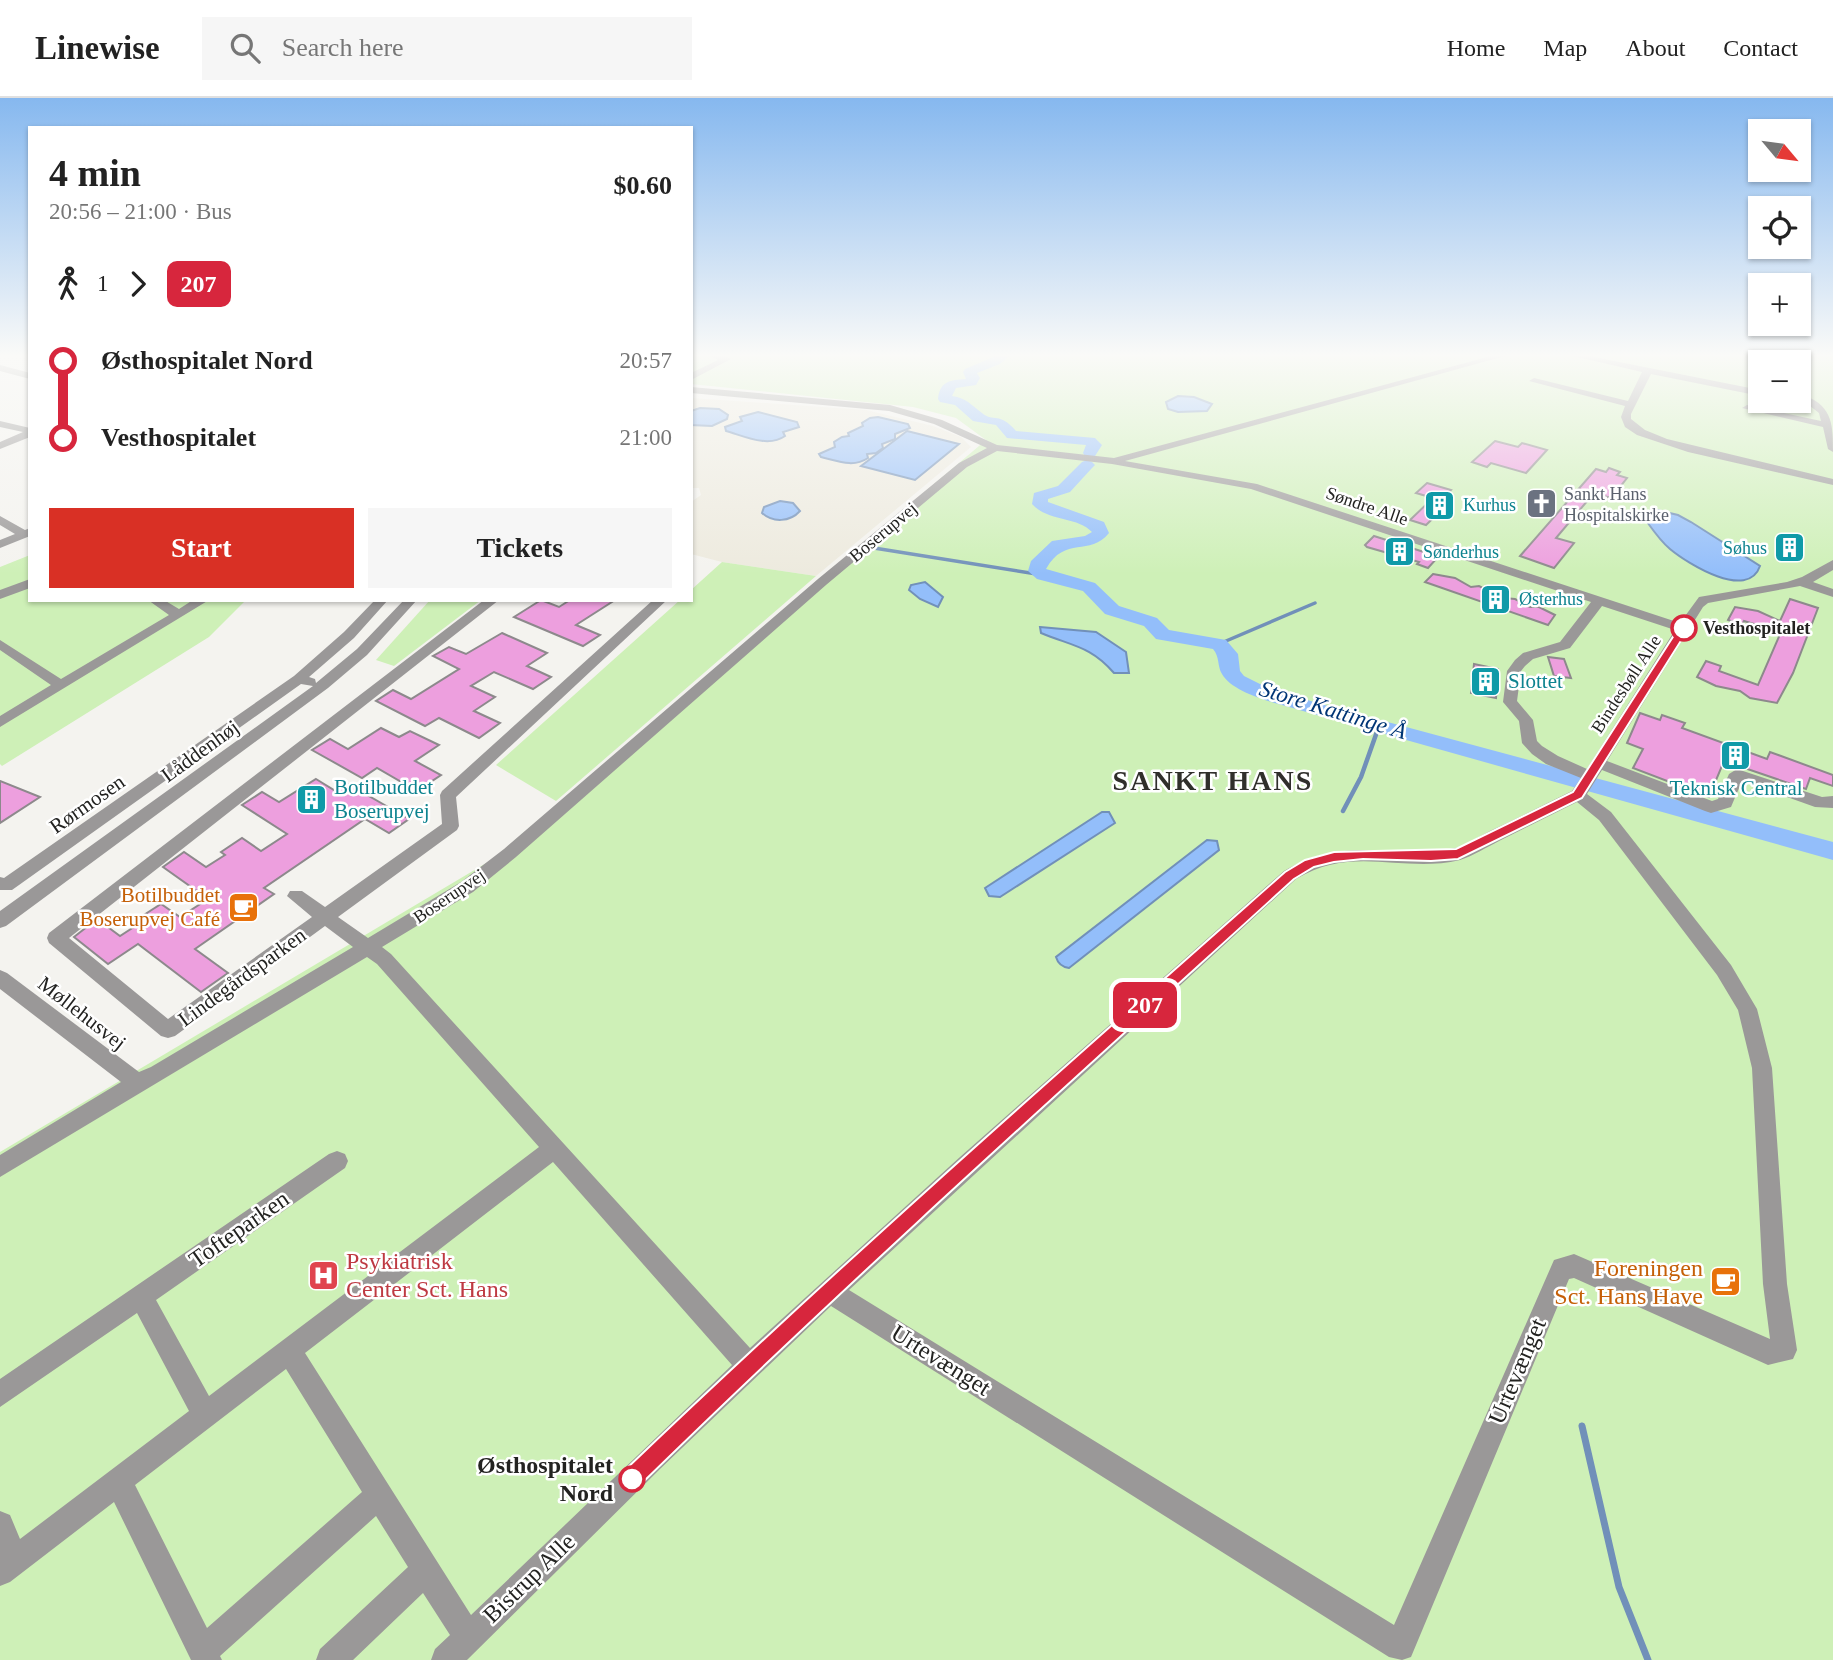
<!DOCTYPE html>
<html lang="en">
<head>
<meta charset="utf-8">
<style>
	body { margin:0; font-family:"Times New Roman",serif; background:#f6f6f6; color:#222; height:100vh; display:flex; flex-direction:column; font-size:26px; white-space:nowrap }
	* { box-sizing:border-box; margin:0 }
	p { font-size:23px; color:#767676 }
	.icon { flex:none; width:38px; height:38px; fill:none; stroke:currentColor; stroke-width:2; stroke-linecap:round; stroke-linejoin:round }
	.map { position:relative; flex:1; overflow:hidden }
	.details { position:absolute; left:28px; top:28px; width:665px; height:476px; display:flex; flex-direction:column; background:#fff; border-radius:0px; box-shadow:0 2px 5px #0004 }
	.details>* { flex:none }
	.badge { padding:0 14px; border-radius:10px; font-size:24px; line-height:46px }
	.needle { width:46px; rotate:119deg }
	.tools { position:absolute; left:1748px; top:21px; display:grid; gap:14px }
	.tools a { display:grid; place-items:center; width:63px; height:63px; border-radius:0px; background:#fff; box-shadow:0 2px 5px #0004; font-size:35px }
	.map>.badge { position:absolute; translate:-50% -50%; box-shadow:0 0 0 4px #fff }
	.legs { display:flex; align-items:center; gap:10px; height:77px; padding:0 21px; font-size:23px }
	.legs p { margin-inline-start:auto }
	.overview { display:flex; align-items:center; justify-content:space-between; height:119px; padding:0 21px }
	h1 { font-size:38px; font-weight:600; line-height:52px }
	.primary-button { display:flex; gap:14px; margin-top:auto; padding:14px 21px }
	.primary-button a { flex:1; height:80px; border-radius:0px; background:#d93025; color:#fff; font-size:28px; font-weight:600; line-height:80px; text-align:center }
	.primary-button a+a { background:#f6f6f6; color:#222 }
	ul { padding:0 21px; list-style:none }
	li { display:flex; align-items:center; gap:24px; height:77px; font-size:26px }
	li i { display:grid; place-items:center; width:10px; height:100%; margin:0 9px; background:currentColor }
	li i::after { content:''; width:18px; height:18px; margin:-9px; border:5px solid; border-radius:50%; background:#fff }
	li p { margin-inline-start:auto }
	li:first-child i { background:linear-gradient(#0000 50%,currentColor 0) }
	li:last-child i { background:linear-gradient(currentColor 50%,#0000 0) }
	header { display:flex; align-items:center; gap:42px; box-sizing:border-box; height:98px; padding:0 35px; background:#fff; border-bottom:2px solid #e0e0e0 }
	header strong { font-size:33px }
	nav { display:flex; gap:38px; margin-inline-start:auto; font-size:24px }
	.search { width:490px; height:63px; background:#f6f6f6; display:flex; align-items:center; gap:18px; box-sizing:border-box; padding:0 24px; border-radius:0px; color:#767676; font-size:26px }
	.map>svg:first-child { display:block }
	.built { fill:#edeade }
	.green { fill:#cef0b7; fill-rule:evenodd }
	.water { fill:#93befa; stroke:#7190b9; stroke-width:2 }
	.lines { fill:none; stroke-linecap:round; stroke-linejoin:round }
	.stream-far2 { stroke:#7190b9; stroke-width:3.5 }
	.stream-far1 { stroke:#7190b9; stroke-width:4.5 }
	.stream { stroke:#7190b9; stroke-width:7 }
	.river { fill:#93befa; fill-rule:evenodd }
	.building { fill:#ed9fde; stroke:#8d898c; stroke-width:2 }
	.minor { fill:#9a9898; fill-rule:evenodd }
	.line-1 { fill:#d7263d; stroke:#fff; stroke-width:2 }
	.stop-1-dot { fill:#fff; stroke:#d7263d; stroke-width:3.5 }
	.labels { text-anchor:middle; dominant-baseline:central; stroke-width:5; stroke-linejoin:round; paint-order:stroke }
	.far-worship-label { font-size:18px; fill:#5b616d; stroke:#fff; text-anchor:start }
	.far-culture-label { font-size:18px; fill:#0d838f; stroke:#fff; text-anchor:start }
	.far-street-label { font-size:18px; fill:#232321; stroke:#fff }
	.far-stop-label { font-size:18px; font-weight:bold; fill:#232321; stroke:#fff; text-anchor:start }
	.culture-label { font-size:21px; fill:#0d838f; stroke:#fff; text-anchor:start }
	.street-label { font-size:21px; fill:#232321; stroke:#fff }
	.food-label { font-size:21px; fill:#c56008; stroke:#fff; text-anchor:end }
	.water-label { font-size:23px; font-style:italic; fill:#003575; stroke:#fff }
	.near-street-label { font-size:24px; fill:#232321; stroke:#fff }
	.near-health-label { font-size:24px; fill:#be3a42; stroke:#fff; text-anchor:start }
	.near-food-label { font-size:24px; fill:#c56008; stroke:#fff; text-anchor:end }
	.near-stop-label { font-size:24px; font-weight:bold; fill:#232321; stroke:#fff; text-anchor:end }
	.district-label { font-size:28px; font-weight:bold; letter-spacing:2px; fill:#302f2b; stroke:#fff }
</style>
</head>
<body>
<header>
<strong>Linewise</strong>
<div class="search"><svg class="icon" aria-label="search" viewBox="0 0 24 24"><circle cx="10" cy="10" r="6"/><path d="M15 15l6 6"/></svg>Search here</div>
<nav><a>Home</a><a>Map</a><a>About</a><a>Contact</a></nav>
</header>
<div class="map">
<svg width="1833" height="1562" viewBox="0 0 1833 1562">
	<rect width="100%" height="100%" fill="#f4f3ef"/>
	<path class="built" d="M691,300L866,312L933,328L961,339L971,349L816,478L722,464L691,456V404L701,397L699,390H691Z"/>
	<g class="green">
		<path d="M691,258H1833V1562H0V1054L493,761L986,342L956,320L913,309L691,286ZM1760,264H1799V303H1760Z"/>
		<path d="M30,457V502H246L209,539L2,668L0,666V469Z"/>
		<path d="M722,464L816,478L556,703L496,667L680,502H691V492Z"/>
		<path d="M430,502H481L394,568L376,562Z"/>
	</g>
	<g class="water">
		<path d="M1178,298L1194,299L1212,306L1207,313L1178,314L1168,311L1166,304Z"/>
		<path d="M700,310L719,311L728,317L727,321L712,328L691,327V313Z"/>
		<path d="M758,314L797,324L799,329L783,334L785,338C768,350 744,338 726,333L725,329L742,323L740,319Z"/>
		<path d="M878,319L908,326L910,330L895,336V341L882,346L883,350L876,355L867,356L868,360C853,370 838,363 821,359L819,356L835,349L834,344L842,339L849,338L848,335L863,328L862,325L870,320Z"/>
		<path d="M907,333L959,346L915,382L861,368Z"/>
		<path d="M780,403L793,405L800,413C790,424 773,425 762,415L764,409Z"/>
		<path d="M1657,412L1678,417L1691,424L1760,468C1748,503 1688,466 1670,451C1659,442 1651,429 1642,417Z"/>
		<path d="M925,484L943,499L938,509L920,501L909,492L911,487Z"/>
		<path d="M1040,529L1096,534L1126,554L1129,575H1114C1091,548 1072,548 1041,535Z"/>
		<path d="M1102,714H1109L1115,725L1000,799L989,798L985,790Z"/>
		<path d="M1207,742L1217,743L1219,752L1069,870C1062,869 1058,866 1056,859Z"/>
	</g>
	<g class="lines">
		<g class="stream-far2">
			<path d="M874,450L1043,477"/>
			<path d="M1219,546L1315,505"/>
		</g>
		<path class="stream-far1" d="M1343,713L1361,679L1379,628"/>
		<path class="stream" d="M1582,1328L1619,1489L1648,1562"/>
		<g class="river">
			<path d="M996,258H1009L1000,266L977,275L980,280L976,287L956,290L952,298C967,300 971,307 982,315C994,325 999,313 1016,333L1095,340L1102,347L1095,358H1085L1083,355L1086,347L1007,340L996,327L973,323L955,307L940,304L938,301C940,283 950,282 966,281L963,274L965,271Z"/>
			<path d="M1087,362L1092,364L1095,367L1092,370L1070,394L1048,401V404L1104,424L1109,435C1090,459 1065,437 1046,471L1095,485L1119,508L1157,520L1169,532L1226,542L1238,556L1240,573L1244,578L1264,588L1317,605L1833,744V762L1303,613C1281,606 1234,597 1222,576C1217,568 1220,559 1213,551L1156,541L1144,528L1105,516L1083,493L1037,481L1028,473L1031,463L1052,443L1085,438L1092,434C1077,418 1048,424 1032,406L1034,395L1058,388L1082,364Z"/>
		</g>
	</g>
	<g class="building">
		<path d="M1495,343L1518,349L1522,345L1547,352L1526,375L1491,365L1487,369L1472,364Z"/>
		<path d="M1609,370L1620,374L1617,377L1627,380L1611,400L1594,395L1556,440L1574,445L1554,470L1520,458L1596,371L1606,374Z"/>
		<path d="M1427,385L1451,392L1444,399L1452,402L1426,427L1410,422L1433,400L1416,395Z"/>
		<path d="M1374,438L1427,455L1438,459L1428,470L1417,466L1419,464L1367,449L1365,447Z"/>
		<path d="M1433,476L1455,480L1471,489L1479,488L1504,500L1515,501L1530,509H1539L1555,517L1548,527L1425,484Z"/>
		<path d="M1790,501L1818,510L1793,575L1777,605L1750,600L1740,593L1716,588L1697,579L1706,563L1721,568L1719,573L1758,587L1781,534L1744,523L1742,527L1728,522L1735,509L1758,513L1780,523Z"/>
		<path d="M541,502L559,509L570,502H615L576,527L600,537L583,548L514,519Z"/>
		<path d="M502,535L547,555L527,568L551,579L533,591L494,574L471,588L495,599L474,613L500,625L479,640L439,620L425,628L376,603L393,592L411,601L459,571L433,558L449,549L466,556Z"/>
		<path d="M1548,559L1564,561L1571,580L1554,578Z"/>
		<path d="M1474,566L1498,571L1496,600L1471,595Z"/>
		<path d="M1640,615L1660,622L1662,617L1685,625L1682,630L1767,661L1770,654L1833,677V688L1810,680L1806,691L1724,663L1709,699L1633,670L1643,651L1627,645Z"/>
		<path d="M381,630L399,639L410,633L439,647L415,663L441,677L417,693L377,670L362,680L312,652L330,641L348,651Z"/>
		<path d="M316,681L334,692L346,685L409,721L389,735L365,721L264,790L274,796L195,851L228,875L201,894L138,846L108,866L74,839L97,821L120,838L140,825L136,822L161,806L180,819L208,801L163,769L184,754L206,769L225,757L221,754L242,740L261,753L287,736L242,707L262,694L279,704Z"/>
		<path d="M0,683L40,699L0,725Z"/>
	</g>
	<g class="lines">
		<g class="minor">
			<path d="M711,258H724L731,261L691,282V275L718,262Z"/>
			<path d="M1491,258H1505L1125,363L1257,386L1680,525L1699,499L1787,484L1802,479L1833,462V472L1813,484L1833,491V499L1800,488L1708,505L1703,509L1607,663L1712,703L1718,701L1729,676L1737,671L1822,699L1833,698V710L1815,709L1742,683L1731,709L1711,715L1705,713L1602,672L1587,696L1611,714L1731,867L1757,911L1772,970L1787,1186L1797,1252L1793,1261L1768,1267L1574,1180L1569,1181L1411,1559L1402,1562L1389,1559L831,1208L661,1370L467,1562H431L435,1551L450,1537L423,1495L353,1562H316L320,1551L408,1469L376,1418L220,1558L222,1562H191L114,1404L10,1484L0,1488V1413L10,1417L20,1441L189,1313L137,1215L0,1309V1281L329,1056L337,1053L345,1056L348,1063L345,1070L156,1202L209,1298L539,1049L377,866L367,859L0,1079V1057L121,984L0,891V872L7,875L139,974L151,969L353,849L325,828L175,938L168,940L161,938L49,845L47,840L49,835L484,502H499L69,840L168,921L312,819L287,798L290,793H302L325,809L442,726L440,697L442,693L653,502H667L456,699L459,728L457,732L338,819L368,840L461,784L504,751L818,481L959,365L987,350L934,326L889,313L691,295V289L890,307L942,322L997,347L1114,360ZM997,353L1112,366L1251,391L1591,504L1560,544L1523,555L1515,562L1507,573L1503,604L1519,623L1522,645L1532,656L1546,666L1581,680L1572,693C1545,706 1518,720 1490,733C1478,739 1464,749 1451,751C1389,761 1344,737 1284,773L960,1059L750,1250L391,856L382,849L473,794L516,759L826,487L967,369ZM1602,508L1675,532L1587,671L1558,658L1542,648L1537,643L1533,622L1517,603L1521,573L1525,568L1533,561L1570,550ZM1577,704L1599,722L1717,877L1738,912L1752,970L1763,1186L1770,1241L1574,1156L1554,1162L1394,1527L849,1192L1296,781C1354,746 1402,776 1460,762C1473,758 1487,749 1499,743C1525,730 1551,717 1577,704ZM553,1064L732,1267L471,1517L305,1255ZM286,1271L362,1394L207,1530L135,1387Z"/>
			<path d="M1573,258H1589L1760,292V298L1651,276L1631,316V321L1645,332L1667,341L1833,381V387L1688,354L1637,337L1625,329L1621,319L1625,308L1529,283L1534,280L1628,303L1642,274Z"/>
			<path d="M1766,258H1776L1784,264H1774Z"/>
			<path d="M0,267L30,275V281L0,273Z"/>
			<path d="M1806,298C1833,309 1833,328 1833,354L1828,351L1823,329L1742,310L1747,307L1821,323L1819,315L1801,301Z"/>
			<path d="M0,323L30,330V339L0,351V344L23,334L0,329Z"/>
			<path d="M0,418L25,432L30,430V438L0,450V442L15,436L0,427Z"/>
			<path d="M30,481V490L0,501V492Z"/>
			<path d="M148,502H164L179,511L193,502H209L0,629V618L51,587L0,552V542L61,581L169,517Z"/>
			<path d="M375,502H388L354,540L309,579L315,581L316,585L357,551L404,502H417L367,557L328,590L6,828L0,830V813L313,588L301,586L12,792H0V779L4,780L294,578L344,534Z"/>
		</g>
	</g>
	<linearGradient id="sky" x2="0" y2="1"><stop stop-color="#86b8ef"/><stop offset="0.54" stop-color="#fafaf8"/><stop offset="1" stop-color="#fafaf8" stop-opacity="0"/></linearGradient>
	<rect width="1833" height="476" fill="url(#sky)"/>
	<path class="line-1" d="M1680,528L1689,530L1582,700L1458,761L1431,763L1363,761L1334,764L1314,769L1294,781C1074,981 852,1180 639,1388L632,1391L624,1388L621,1381L624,1373C839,1167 1062,971 1285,774L1305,762L1334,754L1456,751L1573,694Z"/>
	<defs>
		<symbol id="church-square" viewBox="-11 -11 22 22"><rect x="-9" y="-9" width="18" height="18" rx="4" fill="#6b7280" stroke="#fff"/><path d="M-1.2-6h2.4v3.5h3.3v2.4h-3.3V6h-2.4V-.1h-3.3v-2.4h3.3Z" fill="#fff"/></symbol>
		<symbol id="building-square" viewBox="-11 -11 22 22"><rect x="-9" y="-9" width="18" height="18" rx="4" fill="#0f9aa8" stroke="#fff"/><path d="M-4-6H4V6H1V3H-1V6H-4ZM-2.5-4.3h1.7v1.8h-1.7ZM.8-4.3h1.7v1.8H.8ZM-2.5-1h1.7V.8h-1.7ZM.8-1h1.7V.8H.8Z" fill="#fff"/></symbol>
		<symbol id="cafe-square" viewBox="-11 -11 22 22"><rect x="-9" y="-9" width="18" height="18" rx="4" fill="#e8710a" stroke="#fff"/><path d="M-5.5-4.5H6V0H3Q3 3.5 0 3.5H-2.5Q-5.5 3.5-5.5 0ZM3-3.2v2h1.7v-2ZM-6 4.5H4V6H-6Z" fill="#fff"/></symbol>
		<symbol id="hospital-square" viewBox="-11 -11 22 22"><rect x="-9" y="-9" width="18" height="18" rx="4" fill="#e0444e" stroke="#fff"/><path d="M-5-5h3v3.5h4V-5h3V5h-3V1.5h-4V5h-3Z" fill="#fff"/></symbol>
	</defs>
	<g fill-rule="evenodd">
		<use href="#church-square" x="1524" y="388" width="35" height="35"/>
		<use href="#building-square" x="1422" y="390" width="35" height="35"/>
		<use href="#building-square" x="1772" y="432" width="35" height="35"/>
		<use href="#building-square" x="1382" y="436" width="35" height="35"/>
		<use href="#building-square" x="1478" y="484" width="35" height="35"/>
		<use href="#building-square" x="1468" y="566" width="35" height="35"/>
		<use href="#building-square" x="1718" y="640" width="35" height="35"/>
		<use href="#building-square" x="294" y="684" width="35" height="35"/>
		<use href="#cafe-square" x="226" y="792" width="35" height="35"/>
		<use href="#hospital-square" x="306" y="1160" width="35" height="35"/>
		<use href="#cafe-square" x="1708" y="1166" width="35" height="35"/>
	</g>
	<g class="stop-1-dot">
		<circle cx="1684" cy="530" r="12"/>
		<circle cx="632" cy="1381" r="12"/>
	</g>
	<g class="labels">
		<g class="far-worship-label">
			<text x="1564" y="396">Sankt Hans<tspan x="1564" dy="21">Hospitalskirke</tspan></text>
		</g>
		<g class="far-culture-label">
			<text x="1463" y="407">Kurhus</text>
			<text x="1767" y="450" text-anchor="end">Søhus</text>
			<text x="1423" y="454">Sønderhus</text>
			<text x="1519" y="501">Østerhus</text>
		</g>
		<g class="far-street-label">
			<text transform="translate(1367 408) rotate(19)">Søndre Alle</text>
			<text transform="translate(883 434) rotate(-40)">Boserupvej</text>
			<text transform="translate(1626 586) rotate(-57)">Bindesbøll Alle</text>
			<text transform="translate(449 798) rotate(-34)">Boserupvej</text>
		</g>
		<g class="far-stop-label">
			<text x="1703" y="530">Vesthospitalet</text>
		</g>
		<g class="culture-label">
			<text x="1508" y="583">Slottet</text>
			<text x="334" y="689">Botilbuddet<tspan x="334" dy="24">Boserupvej</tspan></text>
			<text x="1736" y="690" text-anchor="middle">Teknisk Central</text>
		</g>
		<g class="street-label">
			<text transform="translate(200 653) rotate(-36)">Låddenhøj</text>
			<text transform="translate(87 706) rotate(-35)">Rørmosen</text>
			<text transform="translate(242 879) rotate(-36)">Lindegårdsparken</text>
			<text transform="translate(82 915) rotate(38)">Møllehusvej</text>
		</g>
		<g class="food-label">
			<text x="220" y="797">Botilbuddet<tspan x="220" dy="24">Boserupvej Café</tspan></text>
		</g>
		<g class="water-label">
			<text transform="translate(1333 612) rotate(17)">Store Kattinge Å</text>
		</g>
		<g class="near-street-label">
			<text transform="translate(239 1131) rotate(-35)">Tofteparken</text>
			<text transform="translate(941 1262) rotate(32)">Urtevænget</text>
			<text transform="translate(1517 1273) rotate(-67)">Urtevænget</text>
			<text transform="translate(529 1480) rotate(-44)">Bistrup Alle</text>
		</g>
		<g class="near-health-label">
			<text x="346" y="1163">Psykiatrisk<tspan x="346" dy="28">Center Sct. Hans</tspan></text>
		</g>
		<g class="near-food-label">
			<text x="1703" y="1170">Foreningen<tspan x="1703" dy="28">Sct. Hans Have</tspan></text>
		</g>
		<g class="near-stop-label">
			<text x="613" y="1367">Østhospitalet<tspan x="613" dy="28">Nord</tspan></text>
		</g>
		<g class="district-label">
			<text x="1213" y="682">SANKT HANS</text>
		</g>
	</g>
</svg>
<div class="tools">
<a><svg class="needle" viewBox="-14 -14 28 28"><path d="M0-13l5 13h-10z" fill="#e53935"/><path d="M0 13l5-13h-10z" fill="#767676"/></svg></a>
<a><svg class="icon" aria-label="locate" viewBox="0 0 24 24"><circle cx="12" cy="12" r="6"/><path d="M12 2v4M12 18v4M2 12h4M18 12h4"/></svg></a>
<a>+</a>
<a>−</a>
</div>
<b class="badge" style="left:1145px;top:907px;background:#d7263d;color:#fff">207</b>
<section class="details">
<div class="overview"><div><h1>4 min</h1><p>20:56 – 21:00 · Bus</p></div><b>$0.60</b></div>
<div class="legs"><svg class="icon" aria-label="walk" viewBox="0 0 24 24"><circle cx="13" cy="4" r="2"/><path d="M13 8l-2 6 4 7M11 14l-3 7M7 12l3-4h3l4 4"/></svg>1<svg class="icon" aria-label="forward" viewBox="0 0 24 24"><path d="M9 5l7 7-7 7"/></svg><b class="badge" style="background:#d7263d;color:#fff">207</b></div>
<ul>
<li><i style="color:#d7263d"></i><b>Østhospitalet Nord</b><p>20:57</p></li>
<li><i style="color:#d7263d"></i><b>Vesthospitalet</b><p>21:00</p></li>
</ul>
<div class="primary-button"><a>Start</a><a>Tickets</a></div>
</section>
</div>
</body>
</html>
